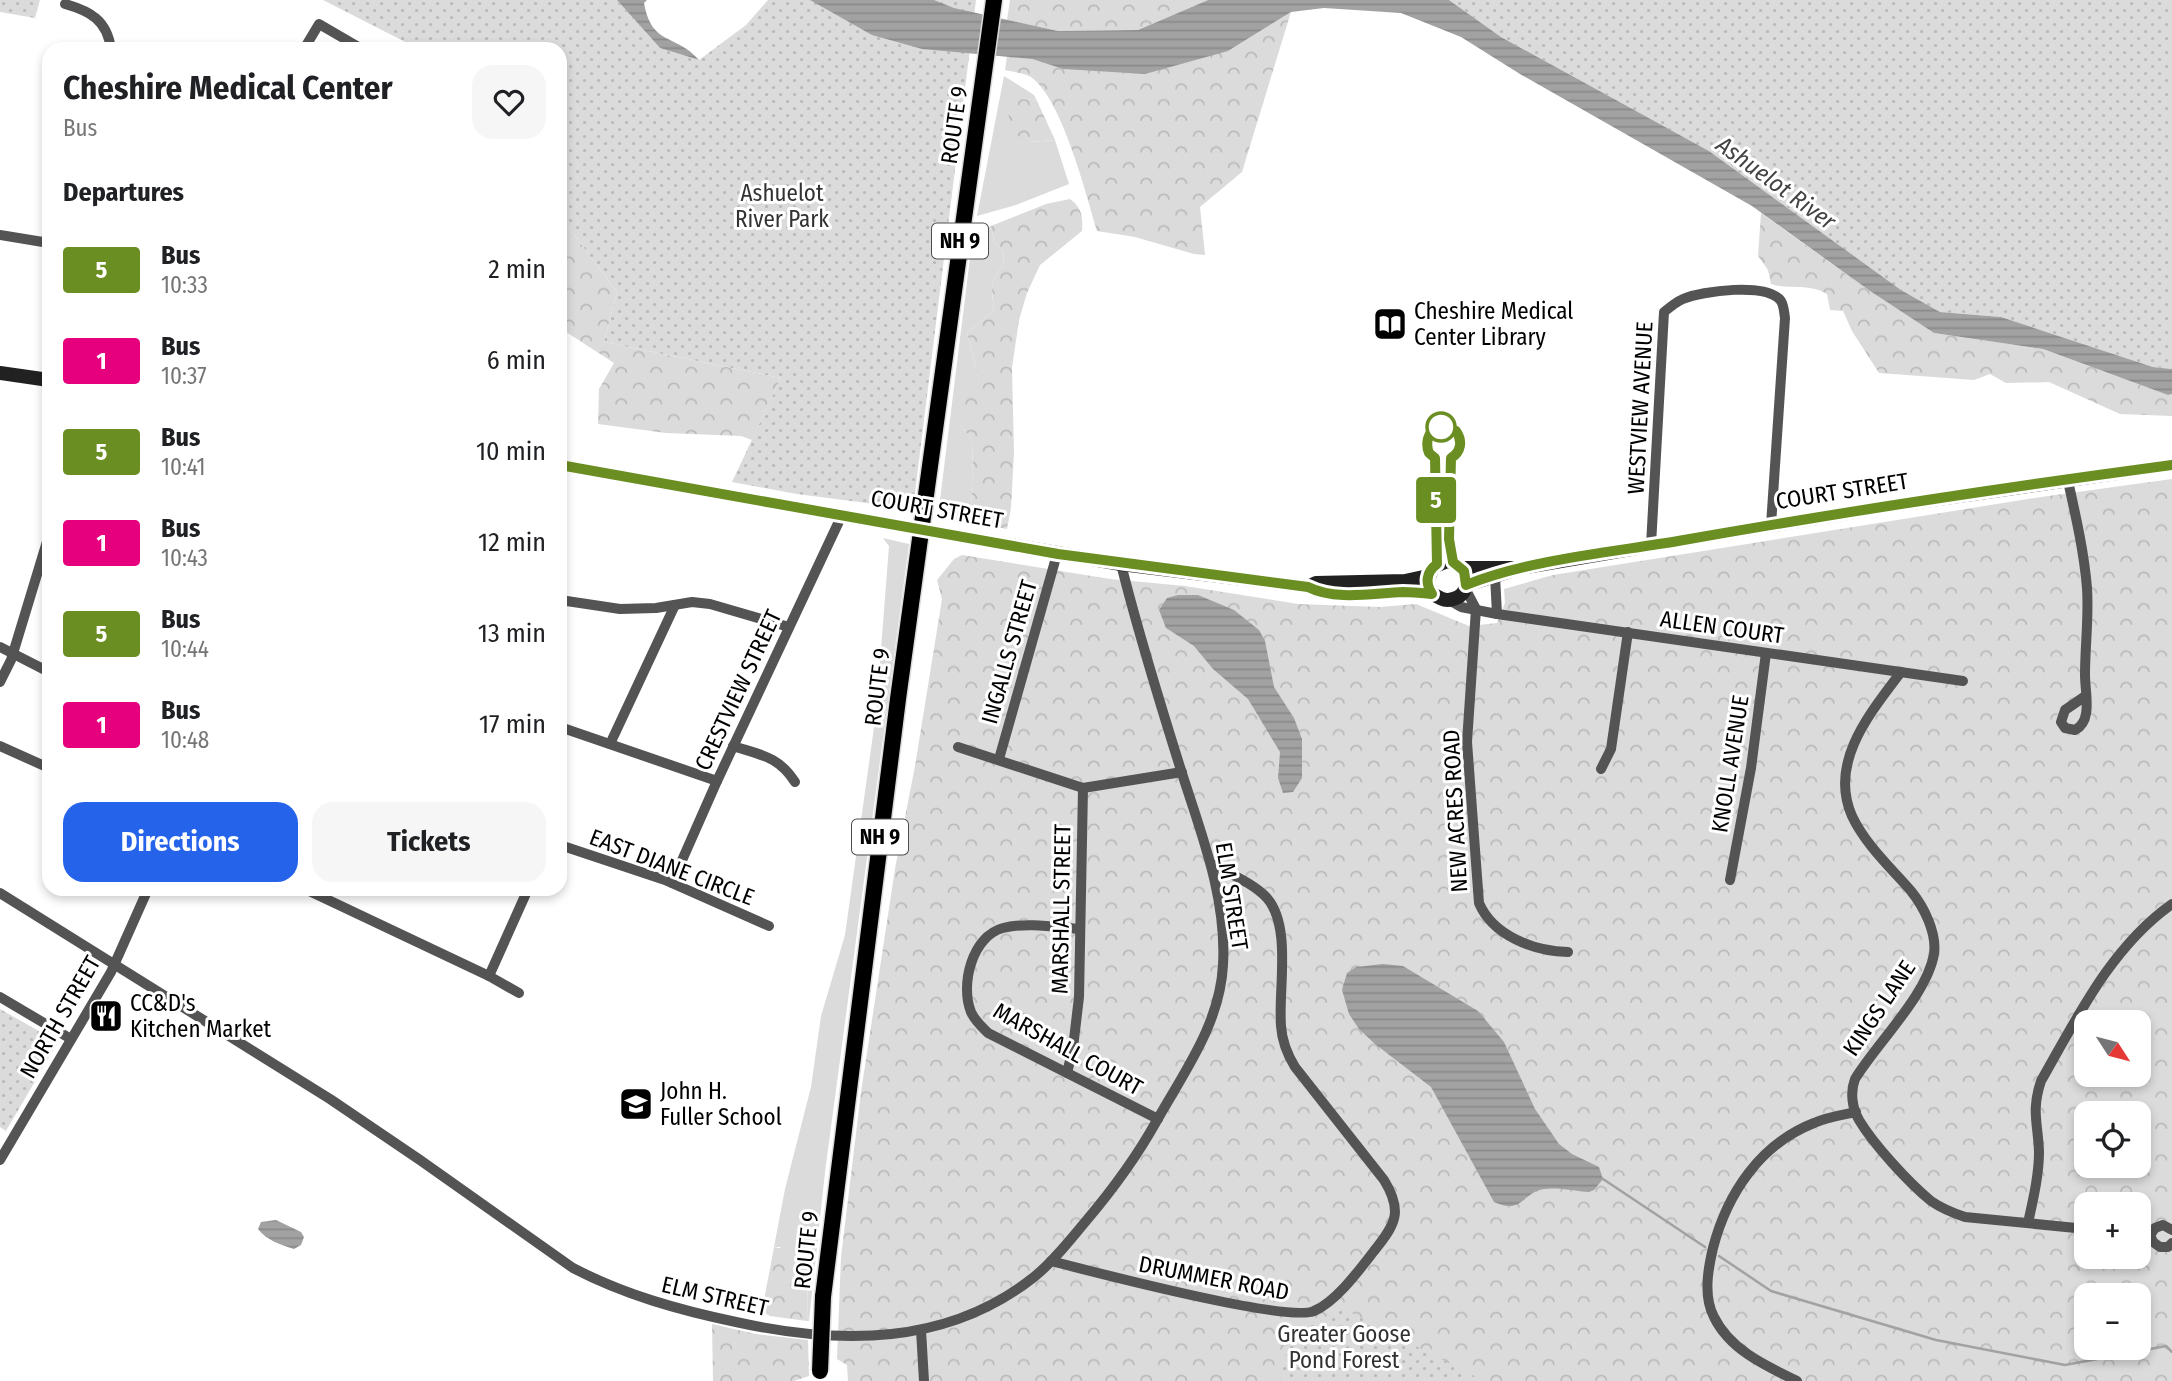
<!DOCTYPE html>
<html lang="en">
<head>
<meta charset="utf-8">
<style>
	body { margin:0; font-family:"Fira Sans Condensed",sans-serif; background:#f6f6f6; color:#202124; height:100vh; display:flex; flex-direction:column; font-size:26px; white-space:nowrap }
	* { box-sizing:border-box; margin:0 }
	p { font-size:23px; color:#757577 }
	.icon { flex:none; width:38px; height:38px; fill:none; stroke:currentColor; stroke-width:2; stroke-linecap:round; stroke-linejoin:round }
	.map { position:relative; flex:1; overflow:hidden }
	.drawer { position:absolute; left:42px; top:42px; width:525px; height:854px; display:flex; flex-direction:column; background:#fff; border-radius:21px; box-shadow:0 4px 10px #0003 }
	.drawer>* { flex:none }
	.badge { padding:0 14px; border-radius:5px; font-size:24px; line-height:46px }
	.needle { width:46px; rotate:126deg }
	.controls { position:absolute; left:2074px; top:1010px; display:grid; gap:14px }
	.controls a { display:grid; place-items:center; width:77px; height:77px; border-radius:14px; background:#fff; box-shadow:0 4px 10px #0003; font-size:35px }
	.map>.badge { position:absolute; translate:-50% -50%; box-shadow:0 0 0 4px #fff }
	h2 { padding:0 21px; font-size:26px; line-height:63px }
	.round { display:grid; place-items:center; flex:none; width:74px; height:74px; border-radius:21px; background:#f6f6f6 }
	.summary { display:flex; align-items:center; justify-content:space-between; height:119px; padding:0 21px }
	h1 { font-size:33px; font-weight:700; line-height:52px }
	.primary-button { display:flex; gap:14px; margin-top:auto; padding:14px 21px }
	.primary-button a { flex:1; height:80px; border-radius:21px; background:#2563eb; color:#fff; font-size:28px; font-weight:700; line-height:80px; text-align:center }
	.primary-button a+a { background:#f6f6f6; color:#202124 }
	ul { padding:0; list-style:none }
	li { display:flex; align-items:center; gap:21px; height:91px; padding:0 21px }
	li div { flex:1 }
	li b { display:block; font-size:26px }
	li em { font-style:normal }
	li .badge { min-width:77px; font-weight:700; text-align:center }
	.map>svg:first-child { display:block }
	.green { fill:#dbdbdb }
	.forest { fill:url(#forest-crowns); fill-rule:evenodd }
	.park { fill:url(#park-dots) }
	.water { fill:url(#water-rules) }
	.lines { fill:none; stroke-linecap:round; stroke-linejoin:round }
	.stream { stroke:#a2a2a2; stroke-width:2.5 }
	.trunk-casing { stroke:#dbdbdb; stroke-width:19 }
	.minor { stroke:#545454; stroke-width:10 }
	.secondary { stroke:#212121; stroke-width:14 }
	.trunk { stroke:#000; stroke-width:16 }
	.trunk-bridge-casing { stroke:#dbdbdb; stroke-width:19; stroke-linecap:butt }
	.secondary-bridge { stroke:#212121; stroke-width:14 }
	.trunk-bridge { stroke:#000; stroke-width:16 }
	.line-casing { stroke:#fff; stroke-width:16 }
	.line { stroke:#6b8e23; stroke-width:10 }
	.stop-dot { fill:#fff; stroke:#6b8e23; stroke-width:3.5 }
	.labels { text-anchor:middle; dominant-baseline:central; stroke-width:6; stroke-linejoin:round; paint-order:stroke }
	.shield { fill:#fff; stroke:#4c4c4c; stroke-width:2 }
	.shield-label { font-size:21px; font-weight:bold; fill:#000 }
	.street-label { font-size:23px; fill:#000; stroke:#fff }
	.park-label { font-size:23px; fill:#323232; stroke:#fff }
	.poi-label { font-size:23px; fill:#000; stroke:#fff; text-anchor:start }
	.water-label { font-size:24px; font-style:italic; fill:#434343; stroke:#fff }
</style>
</head>
<body>
<div class="map">
<svg width="2172" height="1381" viewBox="0 0 2172 1381">
	<defs>
		<pattern id="forest-crowns" width="20" height="18" patternUnits="userSpaceOnUse" patternTransform="scale(1.75)"><rect width="20" height="18" fill="#dbdbdb"/><path d="M2 6a3 3 0 1 1 6 0M12 15a3 3 0 1 1 6 0" fill="none" stroke="#bababa"/></pattern>
		<pattern id="park-dots" width="8" height="8" patternUnits="userSpaceOnUse" patternTransform="scale(1.75)"><rect width="8" height="8" fill="#dbdbdb"/><path d="M2 2h.1M6 6h.1" fill="none" stroke="#bababa" stroke-width="1.8" stroke-linecap="round"/></pattern>
		<pattern id="water-rules" width="6" height="5" patternUnits="userSpaceOnUse" patternTransform="scale(1.75)"><rect width="6" height="5" fill="#a2a2a2"/><path d="M0 2.5h6" fill="none" stroke="#8a8a8a"/></pattern>
	</defs>
	<rect width="100%" height="100%" fill="#fff"/>
	<g class="green">
		<path d="M1004,76L1034,95L1037,101L1021,98L1030,142L1055,140L1069,184L1016,205L977,216Z"/>
		<path d="M991,226L994,242L1003,250L1004,265C988,281 992,290 994,310L967,333L979,380L960,425L972,439L973,484L969,522L938,516L970,258L979,230Z"/>
		<path d="M883,538L909,544L825,1172L809,1321H807L808,1270L790,1261L780,1247H774L785,1189L811,1087L821,1016L845,935L876,713L889,546Z"/>
	</g>
	<g class="forest">
		<path d="M1010,0H1208L1138,30L1058,31L1007,20Z"/>
		<path d="M1291,12L1242,172L1200,207L1205,255L1194,254L1135,237L1097,231C1086,194 1062,99 1031,77C1025,73 1013,72 1005,70L1007,56L1032,59L1063,69L1228,51Z"/>
		<path d="M1021,98L1037,101L1055,140L1030,142L1020,139L1009,122L1007,99Z"/>
		<path d="M1070,199C1082,208 1083,217 1082,231L1040,265L1027,293L1019,320L1012,368L1014,452L1011,508L1007,529L969,522L973,484L972,439L960,425L959,389L979,380L967,333L994,310C992,289 988,281 1004,265L1003,250L994,242L991,226L1046,204Z"/>
		<path d="M1761,213L1870,291L1934,333L2043,349L2168,395L2172,394V416L2120,414L2049,382L2006,383L1990,374L1974,380L1879,373L1852,331L1843,311L1830,310L1827,294C1810,283 1790,290 1771,284L1768,270L1758,256Z"/>
		<path d="M560,216L617,292L604,342L781,378L752,440L741,436L666,433L598,424L599,389L614,363L560,328Z"/>
		<path d="M2172,479V1381H848L847,1365L837,1359L841,1257L861,1092L895,869L915,766L942,599L937,580L954,559L962,555L1110,579L1185,586L1298,604L1380,607L1416,604L1469,626L1497,623L1505,603L1504,589L1553,575L2041,497ZM2086,1022H2138V1074H2086ZM2086,1113H2138V1166H2086ZM2086,1204H2138V1256H2086ZM2086,1295H2138V1348H2086Z"/>
		<path d="M774,1247L789,1250L790,1261L796,1260L808,1270L807,1321L770,1316L762,1311Z"/>
		<path d="M712,1324L756,1334L808,1340L809,1376L794,1381H713Z"/>
	</g>
	<g class="park">
		<path d="M0,0H40L35,18L0,12Z"/>
		<path d="M323,0H617L660,48L699,60L746,25L768,0H976L913,509L797,494L732,482L781,378L604,342L617,292L560,216V49H419Z"/>
		<path d="M1449,0H2172V369L2153,367L2001,317L1940,312L1901,290L1709,151L1501,37Z"/>
		<path d="M0,1009L58,1042L6,1131L0,1127Z"/>
		<path d="M1338,1306L1482,1380L1484,1381H1280L1292,1325C1313,1330 1324,1319 1338,1306Z"/>
	</g>
	<g class="water">
		<path d="M617,0H647L644,3C652,47 676,33 699,60L660,48Z"/>
		<path d="M810,0H934L954,8L1058,31L1138,30L1208,0H1449L1501,37L1709,151L1901,290L1940,312L2001,317L2153,367L2172,369V394L2168,395L2043,349L1934,333L1870,291L1752,206L1520,74L1461,37L1401,13L1324,8L1291,12L1228,51L1145,74L1063,69L1032,59L922,49L872,35Z"/>
		<path d="M1178,595H1198L1234,610L1259,630L1265,641L1274,687L1294,718L1302,739V778L1293,792L1283,793L1278,778L1280,752L1248,699L1213,669L1194,646L1166,628L1159,610L1167,598Z"/>
		<path d="M1383,964L1403,966L1478,1011L1504,1042L1535,1109L1559,1144L1572,1154L1599,1167L1603,1179L1594,1190L1589,1192C1575,1191 1558,1187 1544,1189C1523,1192 1522,1215 1494,1202L1431,1087L1375,1044L1359,1029L1349,1014L1342,990L1347,973L1356,967Z"/>
		<path d="M276,1220L301,1232L304,1237L301,1245L294,1249C281,1245 266,1240 258,1229L261,1222Z"/>
	</g>
	<g class="lines">
		<g class="stream">
			<path d="M1603,1179L1705,1247"/>
			<path d="M1719,1256L1771,1291L1936,1340L2065,1365L2166,1346L2172,1352"/>
		</g>
		<defs>
			<path id="trunk" d="M823,1297L898,699L994,0"/>
		</defs>
		<use href="#trunk" class="trunk-casing"/>
		<g class="minor">
			<path d="M65,4C90,11 107,20 111,49"/>
			<path d="M304,49L319,24L362,49"/>
			<path d="M0,235L49,243"/>
			<path d="M2068,481C2076,517 2084,552 2087,588C2089,617 2085,646 2085,675C2085,693 2093,721 2075,730L2065,728L2061,722L2065,710L2084,697"/>
			<path d="M1651,545L1664,312C1670,307 1676,302 1683,299C1702,291 1767,282 1781,301C1784,306 1784,312 1785,318L1771,525"/>
			<path d="M1495,576L1497,614"/>
			<path d="M1465,588L1476,609L1467,742L1479,903C1493,936 1534,951 1568,952"/>
			<path d="M560,600L620,609L656,608L692,602L710,604L789,627"/>
			<path d="M1449,600L1461,607L1497,614L1963,681"/>
			<path d="M0,647L49,672"/>
			<path d="M1901,672C1871,712 1828,762 1852,816C1865,844 1891,868 1911,891C1924,907 1937,933 1934,954C1927,995 1877,1043 1855,1079C1850,1092 1852,1108 1859,1120C1874,1145 1909,1183 1931,1201C1941,1208 1953,1213 1965,1217L2086,1229"/>
			<path d="M0,682L11,660L49,535"/>
			<path d="M560,727L717,781"/>
			<path d="M610,744L675,605"/>
			<path d="M0,746L49,768"/>
			<path d="M733,746C761,755 778,756 795,782"/>
			<path d="M958,747L1083,788L1182,772"/>
			<path d="M999,759L1057,554"/>
			<path d="M1601,769L1611,749L1628,632"/>
			<path d="M560,845L665,880L769,926"/>
			<path d="M1730,880L1751,768L1766,653"/>
			<path d="M672,883L717,781L842,515"/>
			<path d="M305,889L489,976L519,993"/>
			<path d="M0,893L330,1099L420,1160L573,1268C625,1295 679,1310 736,1322C840,1345 947,1346 1034,1277C1054,1261 1070,1240 1086,1221C1113,1189 1136,1158 1156,1122C1184,1072 1220,1024 1223,965C1227,896 1200,831 1180,767C1159,700 1138,632 1121,564"/>
			<path d="M1080,929C1055,927 1027,922 1003,928C972,936 960,985 971,1012C975,1021 982,1027 988,1033L1158,1119"/>
			<path d="M489,976L528,889"/>
			<path d="M0,997L71,1039"/>
			<path d="M1067,1073L1073,1048L1079,997L1083,788"/>
			<path d="M0,1160L111,972L148,889"/>
			<path d="M2028,1223C2033,1200 2039,1175 2039,1152C2038,1123 2031,1111 2041,1081C2077,1018 2111,947 2172,904"/>
			<path d="M2138,1234L2150,1235L2155,1228L2163,1225L2172,1230"/>
			<path d="M2150,1235L2153,1242L2160,1247H2168L2172,1243"/>
			<path d="M1051,1261C1090,1271 1288,1323 1314,1311C1336,1302 1360,1269 1374,1251C1396,1224 1403,1211 1384,1180L1295,1067C1287,1054 1282,1041 1281,1026C1278,990 1292,927 1267,898C1253,883 1230,874 1212,864"/>
			<path d="M921,1330L924,1381"/>
			<path d="M1797,1381C1766,1366 1730,1350 1714,1317C1703,1296 1708,1269 1713,1248C1727,1194 1760,1144 1814,1123C1827,1117 1842,1115 1856,1112"/>
		</g>
		<g class="secondary">
			<path d="M0,373L49,380"/>
			<path d="M560,465L872,521"/>
			<path d="M964,537L1121,564L1308,587C1339,603 1382,590 1416,593C1421,593 1428,592 1432,594C1440,597 1443,602 1453,599C1475,593 1467,564 1447,561L1433,567L1427,582L1432,594"/>
			<path d="M1461,568H1512"/>
			<path d="M1466,585L1520,568L1701,537L1883,507L2172,465"/>
			<path d="M1308,587L1316,583L1405,581L1428,576"/>
		</g>
		<use href="#trunk" class="trunk"/>
		<defs>
			<path id="trunk-bridge" d="M820,1371L823,1297"/>
		</defs>
		<use href="#trunk-bridge" class="trunk-bridge-casing"/>
		<path class="secondary-bridge" d="M872,521L964,537"/>
		<use href="#trunk-bridge" class="trunk-bridge"/>
	</g>
	<g class="lines">
		<defs>
			<path id="line" d="M560,465L1058,554L1308,587C1336,601 1373,593 1403,592C1413,592 1422,593 1432,594C1425,583 1426,572 1437,564L1435,458L1429,453C1425,443 1428,431 1438,427L1456,431C1463,441 1461,452 1451,458L1449,539L1453,562L1464,571L1466,585C1526,560 1613,552 1678,541C1842,512 2007,487 2172,465"/>
		</defs>
		<use href="#line" class="line-casing"/>
		<use href="#line" class="line"/>
	</g>
	<defs>
		<symbol id="library-square" viewBox="-11 -11 22 22"><rect x="-9" y="-9" width="18" height="18" rx="4" fill="#000" stroke="#fff"/><path d="M-6-4Q-3-5.5-.7-3.5V5Q-3 3-6 4ZM6-4Q3-5.5 .7-3.5V5Q3 3 6 4Z" fill="#fff"/></symbol>
		<symbol id="restaurant-square" viewBox="-11 -11 22 22"><rect x="-9" y="-9" width="18" height="18" rx="4" fill="#000" stroke="#fff"/><path d="M-5-6h1v4h1v-4h1v4h1v-4h1v5L-1.5 .5V6h-2V.5L-5-1ZM5-6V6H3V1.5H1.5Q1.5-4 5-6Z" fill="#fff"/></symbol>
		<symbol id="school-square" viewBox="-11 -11 22 22"><rect x="-9" y="-9" width="18" height="18" rx="4" fill="#000" stroke="#fff"/><path d="M0-5L7-2L0 1L-7-2ZM-4 1L0 2.5L4 1V4Q0 6-4 4Z" fill="#fff"/></symbol>
	</defs>
	<g fill-rule="evenodd">
		<use href="#library-square" x="1371" y="305" width="38" height="38"/>
		<use href="#restaurant-square" x="87" y="997" width="38" height="38"/>
		<use href="#school-square" x="617" y="1085" width="38" height="38"/>
	</g>
	<circle class="stop-dot" cx="1441" cy="427" r="14"/>
	<g class="labels">
		<g class="shield">
			<rect x="932" y="223.5" width="56" height="35" rx="5"/>
			<rect x="852" y="819.5" width="56" height="35" rx="5"/>
		</g>
		<g class="shield-label">
			<text x="960" y="241">NH 9</text>
			<text x="880" y="837">NH 9</text>
		</g>
		<g class="street-label">
			<text transform="translate(954 125) rotate(-82)">ROUTE 9</text>
			<text transform="translate(1640 408) rotate(-87)">WESTVIEW AVENUE</text>
			<text transform="translate(1842 491) rotate(-9)">COURT STREET</text>
			<text transform="translate(937 509) rotate(10)">COURT STREET</text>
			<text transform="translate(1722 627) rotate(8)">ALLEN COURT</text>
			<text transform="translate(1009 652) rotate(-74)">INGALLS STREET</text>
			<text transform="translate(877 687) rotate(-83)">ROUTE 9</text>
			<text transform="translate(738 690) rotate(-65)">CRESTVIEW STREET</text>
			<text transform="translate(1730 764) rotate(-81)">KNOLL AVENUE</text>
			<text transform="translate(1455 811) rotate(-93)">NEW ACRES ROAD</text>
			<text transform="translate(672 867) rotate(21)">EAST DIANE CIRCLE</text>
			<text transform="translate(1232 896) rotate(81)">ELM STREET</text>
			<text transform="translate(1061 909) rotate(-89)">MARSHALL STREET</text>
			<text transform="translate(1879 1008) rotate(-56)">KINGS LANE</text>
			<text transform="translate(60 1017) rotate(-60)">NORTH STREET</text>
			<text transform="translate(1068 1049) rotate(29)">MARSHALL COURT</text>
			<text transform="translate(806 1250) rotate(-84)">ROUTE 9</text>
			<text transform="translate(1214 1278) rotate(11)">DRUMMER ROAD</text>
			<text transform="translate(715 1296) rotate(13)">ELM STREET</text>
		</g>
		<g class="park-label">
			<text x="782" y="193">Ashuelot<tspan x="782" dy="26">River Park</tspan></text>
			<text x="1344" y="1334">Greater Goose<tspan x="1344" dy="26">Pond Forest</tspan></text>
		</g>
		<g class="poi-label">
			<text x="1414" y="311">Cheshire Medical<tspan x="1414" dy="26">Center Library</tspan></text>
			<text x="130" y="1003">CC&amp;D's<tspan x="130" dy="26">Kitchen Market</tspan></text>
			<text x="660" y="1091">John H.<tspan x="660" dy="26">Fuller School</tspan></text>
		</g>
		<g class="water-label">
			<text transform="translate(1776 183) rotate(36)">Ashuelot River</text>
		</g>
	</g>
</svg>
<div class="controls">
<a><svg class="needle" viewBox="-14 -14 28 28"><path d="M0-13l5 13h-10z" fill="#e53935"/><path d="M0 13l5-13h-10z" fill="#757577"/></svg></a>
<a><svg class="icon" aria-label="locate" viewBox="0 0 24 24"><circle cx="12" cy="12" r="6"/><path d="M12 2v4M12 18v4M2 12h4M18 12h4"/></svg></a>
<a>+</a>
<a>−</a>
</div>
<b class="badge" style="left:1436px;top:500px;background:#6b8e23;color:#fff">5</b>
<section class="drawer">
<div class="summary"><div><h1>Cheshire Medical Center</h1><p>Bus</p></div><a class="round"><svg class="icon" aria-label="heart" viewBox="0 0 24 24"><path d="M12 20l-8-8c-3-5 5-10 8-4 3-6 11-1 8 4z"/></svg></a></div>
<h2>Departures</h2>
<ul>
<li><span class="badge" style="background:#6b8e23;color:#fff">5</span><div><b>Bus</b><p>10:33</p></div><em>2 min</em></li>
<li><span class="badge" style="background:#e6007e;color:#fff">1</span><div><b>Bus</b><p>10:37</p></div><em>6 min</em></li>
<li><span class="badge" style="background:#6b8e23;color:#fff">5</span><div><b>Bus</b><p>10:41</p></div><em>10 min</em></li>
<li><span class="badge" style="background:#e6007e;color:#fff">1</span><div><b>Bus</b><p>10:43</p></div><em>12 min</em></li>
<li><span class="badge" style="background:#6b8e23;color:#fff">5</span><div><b>Bus</b><p>10:44</p></div><em>13 min</em></li>
<li><span class="badge" style="background:#e6007e;color:#fff">1</span><div><b>Bus</b><p>10:48</p></div><em>17 min</em></li>
</ul>
<div class="primary-button"><a>Directions</a><a>Tickets</a></div>
</section>
</div>
</body>
</html>
